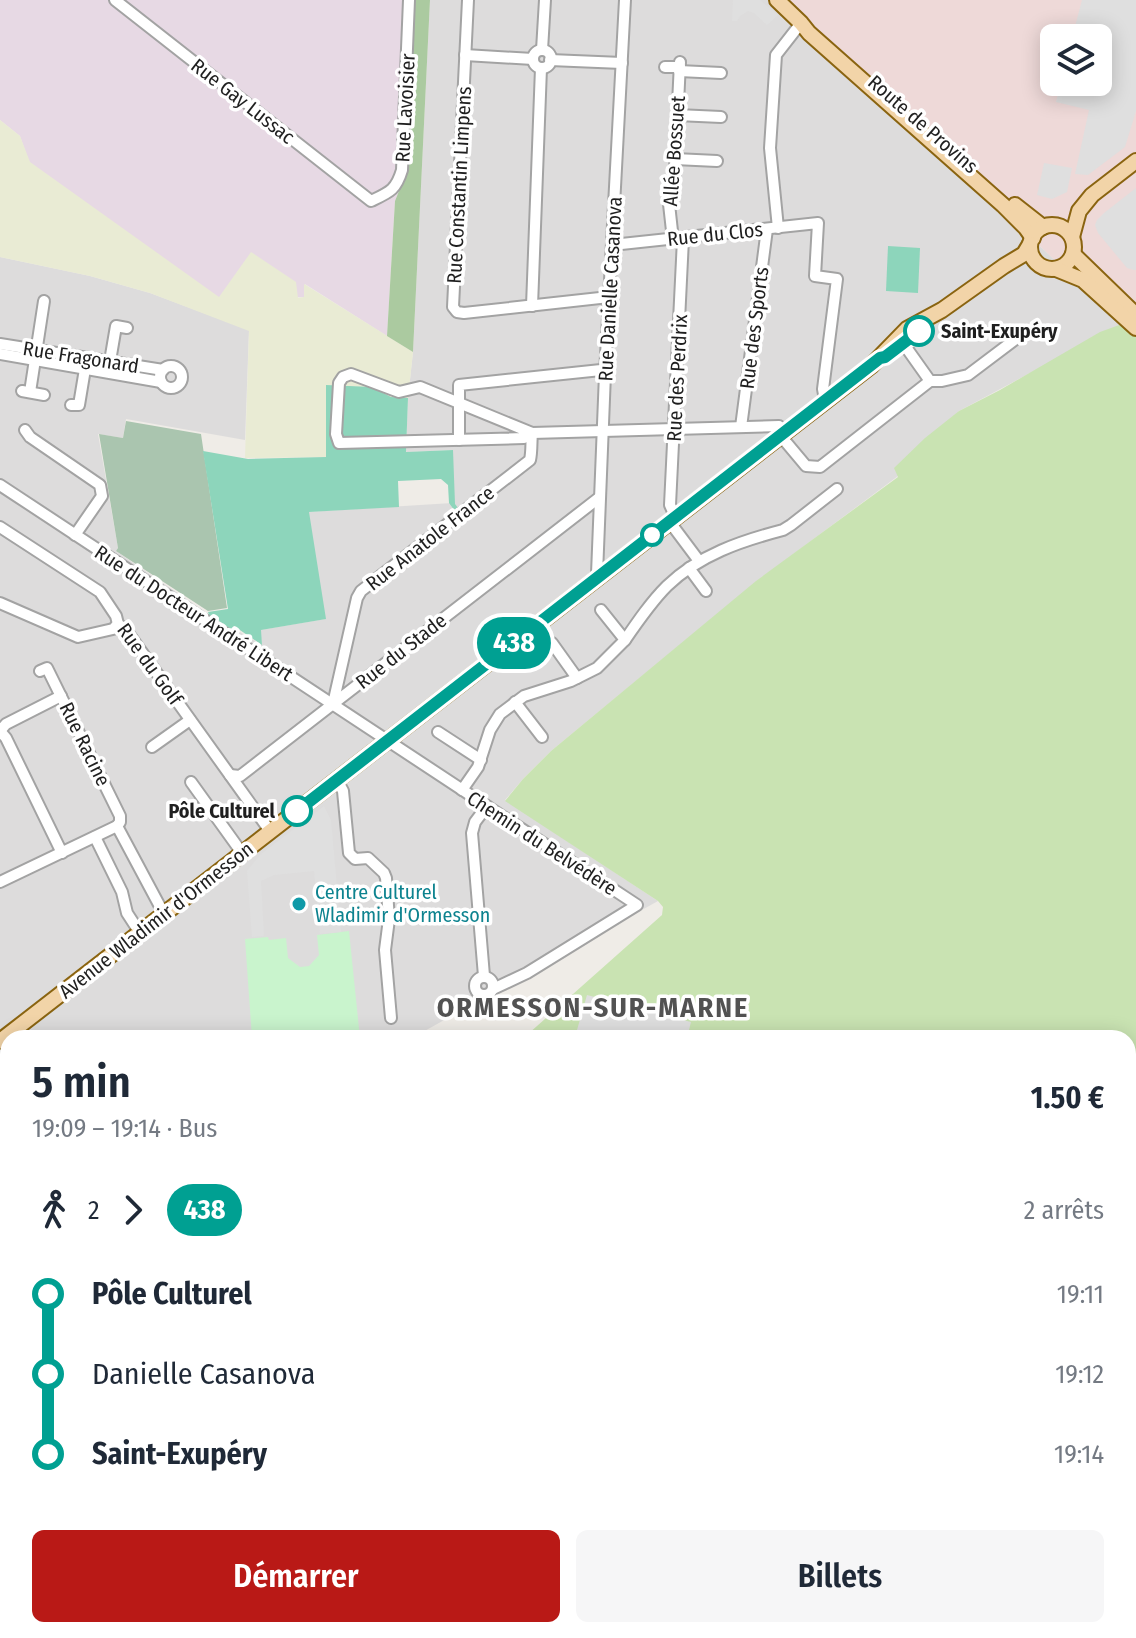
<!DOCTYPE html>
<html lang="fr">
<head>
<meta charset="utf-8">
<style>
	body { margin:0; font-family:"Fira Sans Condensed",sans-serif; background:#f6f6f7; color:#1f2937; height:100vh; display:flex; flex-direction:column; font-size:30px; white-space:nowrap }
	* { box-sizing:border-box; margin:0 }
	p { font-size:26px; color:#747a83 }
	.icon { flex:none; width:44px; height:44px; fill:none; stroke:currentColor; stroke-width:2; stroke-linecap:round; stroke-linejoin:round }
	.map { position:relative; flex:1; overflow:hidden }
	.side { position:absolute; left:0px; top:1030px; width:1136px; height:608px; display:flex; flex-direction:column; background:#fff; border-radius:24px 24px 0 0; box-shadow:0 4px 20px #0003 }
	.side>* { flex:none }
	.badge { padding:0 16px; border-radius:26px; font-size:28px; line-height:52px }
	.controls { position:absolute; left:1040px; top:24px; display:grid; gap:16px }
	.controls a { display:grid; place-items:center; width:72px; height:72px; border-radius:12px; background:#fff; box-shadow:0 4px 20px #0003; font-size:40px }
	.map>.badge { position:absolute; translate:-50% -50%; box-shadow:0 0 0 4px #fff }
	.legs { display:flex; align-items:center; gap:12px; height:88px; padding:0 32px; font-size:26px }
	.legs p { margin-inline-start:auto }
	.overview { display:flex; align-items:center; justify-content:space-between; height:136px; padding:0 32px }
	h1 { font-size:44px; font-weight:600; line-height:60px }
	.action { display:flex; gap:16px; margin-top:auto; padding:16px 32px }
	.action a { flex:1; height:92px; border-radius:12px; background:#b91916; color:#fff; font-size:32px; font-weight:600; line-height:92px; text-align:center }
	.action a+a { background:#f6f6f7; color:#1f2937 }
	ul { padding:0 32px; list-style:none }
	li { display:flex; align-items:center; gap:28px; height:80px; font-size:30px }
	li i { display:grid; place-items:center; width:12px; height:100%; margin:0 10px; background:currentColor }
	li i::after { content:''; width:20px; height:20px; margin:-10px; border:6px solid; border-radius:50%; background:#fff }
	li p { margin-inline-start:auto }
	li:first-child i { background:linear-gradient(#0000 50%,currentColor 0) }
	li:last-child i { background:linear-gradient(currentColor 50%,#0000 0) }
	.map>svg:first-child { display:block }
	.residential { fill:#dddcdc }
	.commercial { fill:#eed9d8; fill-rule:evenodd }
	.industrial { fill:#e7d9e4 }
	.farmland { fill:#e9ebd4 }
	.grass { fill:#c9e3b2 }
	.forest { fill:#abcaa0 }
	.cemetery { fill:#aac5af }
	.park { fill:#c9f4cd }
	.pitch { fill:#8dd5bb }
	.parking { fill:#dfdfdf }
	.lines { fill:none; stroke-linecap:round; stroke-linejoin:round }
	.minor-casing { stroke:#a3a3a3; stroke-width:14 }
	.major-casing { stroke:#8a6410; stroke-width:18 }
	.minor { stroke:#fff; stroke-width:10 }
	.major { stroke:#f2d4a8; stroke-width:14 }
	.line-1-casing { stroke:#fff; stroke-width:18 }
	.line-1 { stroke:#00a092; stroke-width:12 }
	.stop-1-dot { fill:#fff; stroke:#00a092; stroke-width:4 }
	.culture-dot { fill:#0f9aa8; stroke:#fff; stroke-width:3 }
	.labels { text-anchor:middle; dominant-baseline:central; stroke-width:7; stroke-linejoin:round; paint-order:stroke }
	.street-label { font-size:20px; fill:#1f1f1f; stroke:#fff }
	.stop-label { font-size:20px; font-weight:bold; fill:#1f1f1f; stroke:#fff; text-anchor:start }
	.culture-label { font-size:20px; fill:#0d838f; stroke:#fff; text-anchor:start }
	.district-label { font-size:28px; font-weight:bold; letter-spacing:2px; fill:#525252; stroke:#fff }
</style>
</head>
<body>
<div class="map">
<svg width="1136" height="1638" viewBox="0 0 1136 1638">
	<rect width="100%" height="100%" fill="#efece7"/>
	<path class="residential" d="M430,0H775L772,6L855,86L1021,228L1122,324L959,411L898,476L756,582L551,751L523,779L505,800L658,901L412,1038H8V1154L0,1145V257L90,276L150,293L249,330L245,440L126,419L123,438L98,434L118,548L116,551L207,613L262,645L260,630L325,619L308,512L452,503L453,450L406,452L408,398L413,352Z"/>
	<path class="commercial" d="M775,0H1136V335L1122,324L1021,228L855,86L772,6ZM1054,38H1098V82H1054Z"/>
	<path class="industrial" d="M0,0H414L405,176L395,201L387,336L305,284L304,297L219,298L29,162L20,136L0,120Z"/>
	<g class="farmland">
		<path d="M0,120L20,136L30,162L219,297L251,252L296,282L298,298L304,297V284L413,352L408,398L391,397L372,387L326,386L327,457L245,458L249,331L150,293L90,276L0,257Z"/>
		<path d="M1136,1307V1587L1128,1589V1315Z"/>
		<path d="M1136,1593V1638H956L977,1630H1128V1594Z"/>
	</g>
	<path class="grass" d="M1122,324L1136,335V1307L1128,1315V1038H542L528,1034L662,915L663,907L658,901L505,801L523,779L551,751L756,581L898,477L894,468L925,438L959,411L1000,390L1100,332Z"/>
	<g class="forest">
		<path d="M414,0H430L413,352L387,336L395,201L405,176Z"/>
		<path d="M8,1412V1630H245L251,1638H0V1418Z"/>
		<path d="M404,1630H947L929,1638H409Z"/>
	</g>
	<path class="cemetery" d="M126,421L201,434L227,608L208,611L116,551L118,548L99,434L123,438Z"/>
	<g class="park">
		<path d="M349,931L360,1038H252L245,939L268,937L269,940L286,938L288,958L300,967L309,966L319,955L317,935Z"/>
		<path d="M245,1630H404L409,1638H251Z"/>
	</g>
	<g class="pitch">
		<path d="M888,246L920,248L918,293L886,291Z"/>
		<path d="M326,385L372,387L391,397L408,398L406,452L453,450L455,504L458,508L455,511L449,503L448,485L441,479L398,481L399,507L309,512L326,619L261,630L262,645L234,626L232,630L209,615L208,612L228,609L203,451L248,459L326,457Z"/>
	</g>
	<g class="parking">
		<path d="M733,0H760L778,15L767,25L754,13L748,11L740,16L737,21H732Z"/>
		<path d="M1082,0H1136V111L1125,147L1088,175L1075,174L1089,110L1056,102L1061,82H1098V38H1072Z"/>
		<path d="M1044,163L1072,168L1067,192L1052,199L1037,195Z"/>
		<path d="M1136,188V270H1134L1127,268L1098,233L1095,225L1097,220L1104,213Z"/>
		<path d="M324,806L331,820L341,932L320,934L314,871L274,875L261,881L264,936L252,937L247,871L260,855Z"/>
		<path d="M587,995L691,1022L687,1038L575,1037Z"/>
	</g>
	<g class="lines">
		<defs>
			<g id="minor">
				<path d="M115,0L371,201C390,192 396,190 402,170L409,0"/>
				<path d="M468,0L453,307L457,312L464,313L609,297"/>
				<path d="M542,50L545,0"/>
				<circle cx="542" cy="59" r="9"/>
				<path d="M465,55L533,59"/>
				<path d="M550,60L622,63"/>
				<path d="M665,67H680"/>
				<path d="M679,71L721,73"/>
				<path d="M677,115L721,117"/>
				<path d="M675,159L717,161"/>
				<path d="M778,228L770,148L776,55L801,23"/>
				<path d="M673,240L668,195L674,188L680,62"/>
				<path d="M612,245L818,223L815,276L837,279L823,389L825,400"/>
				<path d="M532,306L541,68"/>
				<path d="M903,343L930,381"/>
				<path d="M0,344L163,370"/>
				<path d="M0,354L161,382"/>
				<circle cx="171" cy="377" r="11"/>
				<path d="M109,367L116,326L127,328"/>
				<path d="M22,391L44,395"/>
				<path d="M30,392L44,301"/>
				<path d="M71,405H79L85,369"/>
				<path d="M741,427L767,229"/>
				<path d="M25,430L30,437L100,485L102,496L75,535"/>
				<path d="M532,433L524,438L339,443L336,434L339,383L343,377L351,374L399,392L420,387L532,433L779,426L785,432"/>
				<path d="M780,435L806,466L820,467L930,381H942L968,375L1025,332"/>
				<path d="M459,440V385L601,370L606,367"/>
				<path d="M0,485L637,905L527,973L493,989"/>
				<path d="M675,516L670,505L683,239"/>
				<path d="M669,521L699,561"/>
				<path d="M0,527L100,592L116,616L118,624L126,630L270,831"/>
				<path d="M689,568L706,591"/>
				<path d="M599,577L597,574L605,374L625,0"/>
				<path d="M0,603L78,637L113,629L118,624"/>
				<path d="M625,640C638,621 651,602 667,586C699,555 741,541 783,530L791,525L837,489"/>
				<path d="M552,643L577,678"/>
				<path d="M515,702L542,737"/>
				<path d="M333,704L357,598L361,591L530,460C532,451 531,443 532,433"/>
				<path d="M0,731L6,738L62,853"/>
				<path d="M0,731L6,724L61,696"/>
				<path d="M438,732L481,760"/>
				<path d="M152,747L190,720"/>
				<path d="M230,775L240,776L600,497"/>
				<path d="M337,780L343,791L349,853L355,859L368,858L384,873L386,878L389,919L385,950L391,1018"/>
				<path d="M191,782L242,853"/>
				<path d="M462,790L478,767L490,730L500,714L524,696L571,681L597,668L625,640L601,610"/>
				<path d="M117,826L164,914"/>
				<path d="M95,837L122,892L127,913L140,933"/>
				<path d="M0,882L117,826L120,822V816L47,668L40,671"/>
				<path d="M484,976L472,833L475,822L487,806"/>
				<circle cx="484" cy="986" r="9"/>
				<path d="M0,1136L8,1146"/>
			</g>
			<g id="major">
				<path d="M777,0L801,23L809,33L1003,205L1026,228L1033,238"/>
				<path d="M1015,205L1043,227"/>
				<circle cx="1052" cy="247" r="22"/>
				<path d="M1072,237L1079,211L1092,195L1136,161"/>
				<path d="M1073,254L1136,315"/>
				<path d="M1056,269L1083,280L1136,328"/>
				<path d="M0,1041L871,366L907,329L942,310L1004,266L1024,254L1030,244"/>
			</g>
		</defs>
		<use href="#minor" class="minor-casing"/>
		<use href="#major" class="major-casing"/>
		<use href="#minor" class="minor"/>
		<use href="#major" class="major"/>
	</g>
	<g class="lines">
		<defs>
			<path id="line-1" d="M297,811L880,358L885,357L919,331"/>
		</defs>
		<use href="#line-1" class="line-1-casing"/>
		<use href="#line-1" class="line-1"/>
	</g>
	<g class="stop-1-dot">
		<circle cx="919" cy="331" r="14"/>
		<circle cx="652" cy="535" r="10"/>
		<circle cx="297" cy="811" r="14"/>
	</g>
	<circle class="culture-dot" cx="299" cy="904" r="8"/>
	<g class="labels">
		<g class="street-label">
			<text transform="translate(243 101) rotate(38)">Rue Gay Lussac</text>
			<text transform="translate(405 108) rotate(-87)">Rue Lavoisier</text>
			<text transform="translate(923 124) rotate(41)">Route de Provins</text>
			<text transform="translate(674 151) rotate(-86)">Allée Bossuet</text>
			<text transform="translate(459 185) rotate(-87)">Rue Constantin Limpens</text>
			<text transform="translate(715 234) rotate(-6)">Rue du Clos</text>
			<text transform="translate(610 289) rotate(-87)">Rue Danielle Casanova</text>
			<text transform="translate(754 328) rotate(-83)">Rue des Sports</text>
			<text transform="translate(81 357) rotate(9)">Rue Fragonard</text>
			<text transform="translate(677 378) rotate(-87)">Rue des Perdrix</text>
			<text transform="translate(430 538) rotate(-38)">Rue Anatole France</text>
			<text transform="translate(194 613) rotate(33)">Rue du Docteur André Libert</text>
			<text transform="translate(401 651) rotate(-38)">Rue du Stade</text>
			<text transform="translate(150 664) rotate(54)">Rue du Golf</text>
			<text transform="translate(85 744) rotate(64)">Rue Racine</text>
			<text transform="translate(542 843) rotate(33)">Chemin du Belvédère</text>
			<text transform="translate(156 920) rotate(-38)">Avenue Wladimir d'Ormesson</text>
		</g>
		<g class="stop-label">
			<text x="941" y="331">Saint-Exupéry</text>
			<text x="275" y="811" text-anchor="end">Pôle Culturel</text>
		</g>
		<g class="culture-label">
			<text x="315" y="892">Centre Culturel<tspan x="315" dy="23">Wladimir d'Ormesson</tspan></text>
		</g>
		<g class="district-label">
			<text x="593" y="1007">ORMESSON-SUR-MARNE</text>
		</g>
	</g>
</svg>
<div class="controls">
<a><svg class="icon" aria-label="layers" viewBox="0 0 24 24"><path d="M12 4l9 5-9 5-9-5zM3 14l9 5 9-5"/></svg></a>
</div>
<b class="badge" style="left:514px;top:643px;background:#00a092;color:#fff">438</b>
<section class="side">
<div class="overview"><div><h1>5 min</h1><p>19:09 – 19:14 · Bus</p></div><b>1.50 €</b></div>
<div class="legs"><svg class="icon" aria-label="walk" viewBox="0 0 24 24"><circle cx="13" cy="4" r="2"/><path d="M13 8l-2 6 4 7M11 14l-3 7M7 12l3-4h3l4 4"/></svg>2<svg class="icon" aria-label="forward" viewBox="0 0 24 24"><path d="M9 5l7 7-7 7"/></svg><b class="badge" style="background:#00a092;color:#fff">438</b><p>2 arrêts</p></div>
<ul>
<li><i style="color:#00a092"></i><b>Pôle Culturel</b><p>19:11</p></li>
<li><i style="color:#00a092"></i><span>Danielle Casanova</span><p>19:12</p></li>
<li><i style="color:#00a092"></i><b>Saint-Exupéry</b><p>19:14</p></li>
</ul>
<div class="action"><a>Démarrer</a><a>Billets</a></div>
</section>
</div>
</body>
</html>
